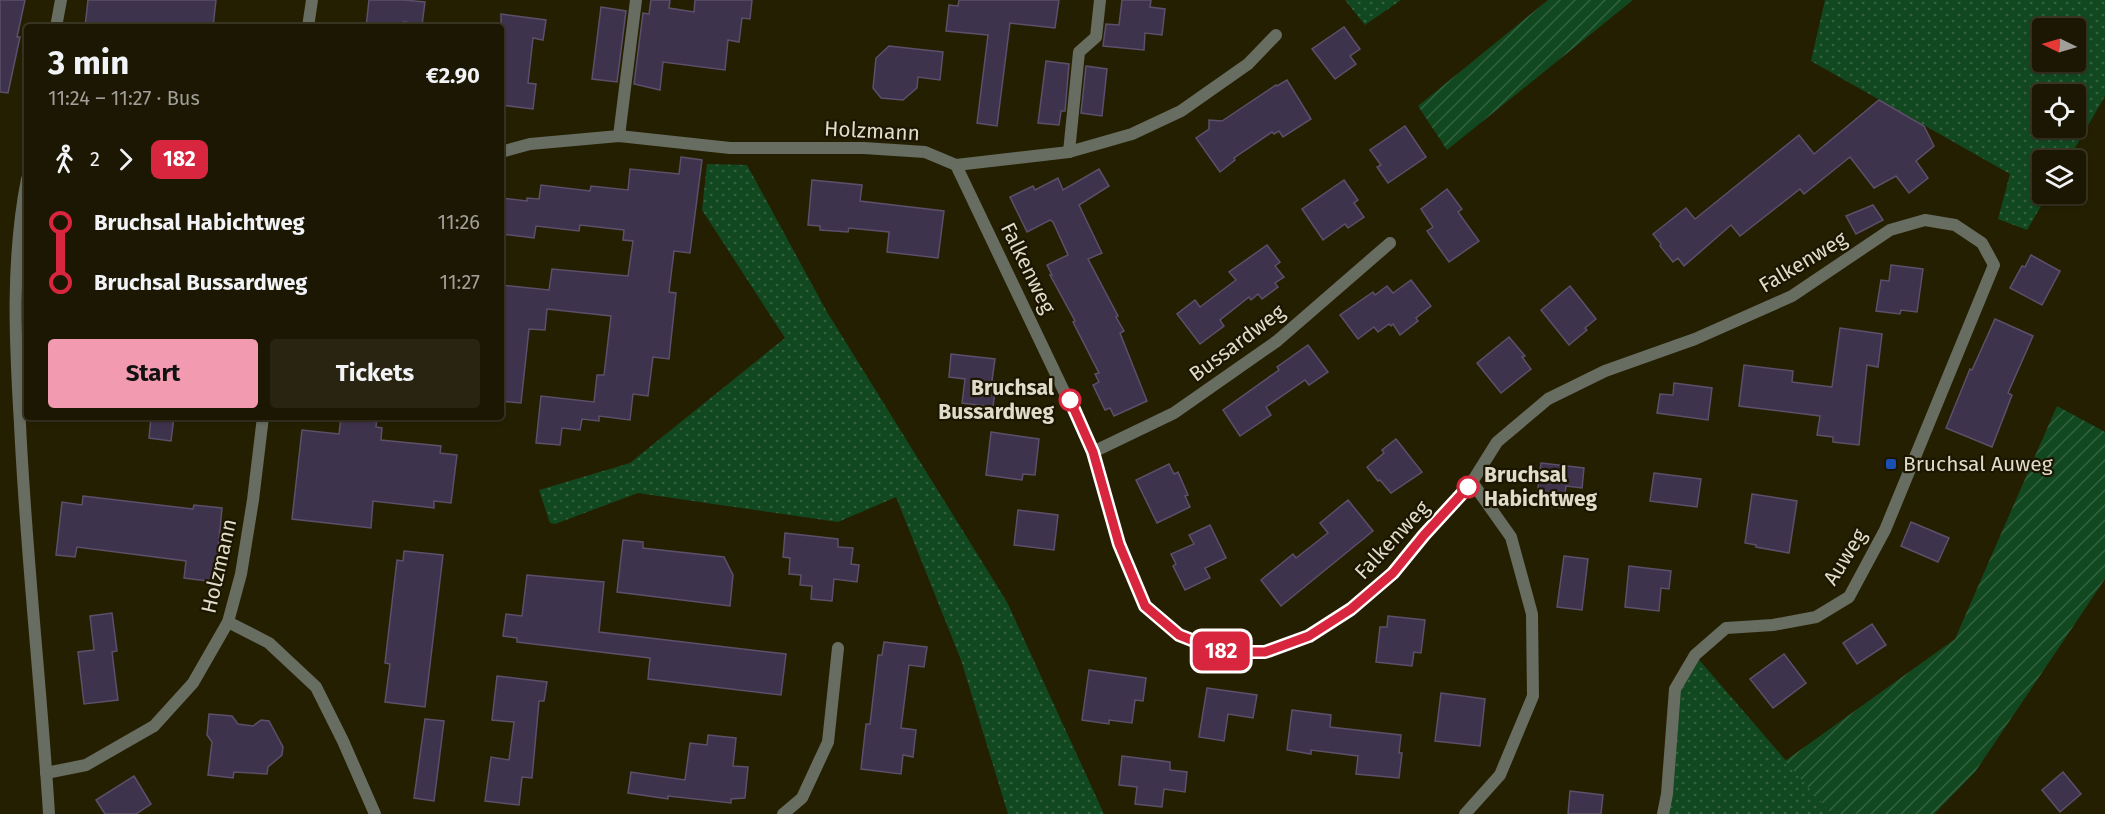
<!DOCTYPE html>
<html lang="en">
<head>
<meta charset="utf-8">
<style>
	body { margin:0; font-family:"Fira Sans",sans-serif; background:#292411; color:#f1f3f6; height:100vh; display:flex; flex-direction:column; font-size:22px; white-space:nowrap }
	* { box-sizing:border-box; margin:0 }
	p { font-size:20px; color:#a09f99 }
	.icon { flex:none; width:33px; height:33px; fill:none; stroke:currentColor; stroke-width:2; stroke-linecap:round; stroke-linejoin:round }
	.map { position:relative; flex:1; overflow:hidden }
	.details { position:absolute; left:24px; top:24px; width:480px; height:396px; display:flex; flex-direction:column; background:#1c1702; border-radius:6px; box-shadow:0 2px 4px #0004,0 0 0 2px #3a3624 }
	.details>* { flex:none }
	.badge { padding:0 12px; border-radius:9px; font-size:21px; line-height:39px }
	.needle { width:39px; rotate:275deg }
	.controls { position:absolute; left:2032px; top:18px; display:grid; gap:12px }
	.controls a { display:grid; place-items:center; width:54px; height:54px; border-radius:6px; background:#1c1702; box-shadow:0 2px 4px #0004,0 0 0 2px #3a3624; font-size:30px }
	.map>.badge { position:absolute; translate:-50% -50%; box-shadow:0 0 0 3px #fff }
	.legs { display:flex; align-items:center; gap:9px; height:66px; padding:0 24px; font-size:20px }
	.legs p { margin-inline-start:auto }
	.head { display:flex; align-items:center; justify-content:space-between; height:102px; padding:0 24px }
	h1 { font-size:33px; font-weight:700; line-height:45px }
	.cta { display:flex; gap:12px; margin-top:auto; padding:12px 24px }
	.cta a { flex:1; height:69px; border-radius:6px; background:#f29aaf; color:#111; font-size:24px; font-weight:700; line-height:69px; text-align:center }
	.cta a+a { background:#292411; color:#f1f3f6 }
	ul { padding:0 24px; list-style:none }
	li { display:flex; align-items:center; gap:21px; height:60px; font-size:22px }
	li i { display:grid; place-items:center; width:9px; height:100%; margin:0 8px; background:currentColor }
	li i::after { content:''; width:15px; height:15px; margin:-8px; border:4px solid; border-radius:50%; background:#1c1702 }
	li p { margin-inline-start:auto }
	li:first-child i { background:linear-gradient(#0000 50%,currentColor 0) }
	li:last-child i { background:linear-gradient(currentColor 50%,#0000 0) }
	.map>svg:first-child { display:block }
	.grass { fill:url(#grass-dots); fill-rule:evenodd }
	.garden { fill:url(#garden-furrows) }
	.building { fill:#3e334c; stroke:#5b4f6a; stroke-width:1.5 }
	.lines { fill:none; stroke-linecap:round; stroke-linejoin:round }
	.minor { stroke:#676d60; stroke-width:12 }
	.line-1-casing { stroke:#fff; stroke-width:14 }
	.line-1 { stroke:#d7263d; stroke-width:9 }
	.stop-1-dot { fill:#fff; stroke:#d7263d; stroke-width:3 }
	.transit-dot { fill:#1a4fb4; stroke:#1c1600; stroke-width:2 }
	.labels { text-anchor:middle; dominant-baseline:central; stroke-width:4.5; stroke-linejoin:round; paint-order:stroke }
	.street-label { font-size:21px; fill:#dfdccb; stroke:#1c1600 }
	.stop-label { font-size:21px; font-weight:bold; fill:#dfdccb; stroke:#1c1600; text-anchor:end }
	.poi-label { font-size:21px; fill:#dfdccb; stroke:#1c1600; text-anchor:start }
</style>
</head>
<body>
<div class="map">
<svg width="2105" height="814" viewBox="0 0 2105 814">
	<defs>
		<pattern id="grass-dots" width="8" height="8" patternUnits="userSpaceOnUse" patternTransform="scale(1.5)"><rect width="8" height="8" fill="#124820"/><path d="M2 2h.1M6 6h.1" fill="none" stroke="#34623f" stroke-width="1.8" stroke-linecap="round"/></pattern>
		<pattern id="garden-furrows" width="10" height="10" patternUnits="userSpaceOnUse" patternTransform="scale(1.5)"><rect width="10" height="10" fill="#124820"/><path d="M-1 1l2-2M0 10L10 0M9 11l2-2" fill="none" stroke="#34623f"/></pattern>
	</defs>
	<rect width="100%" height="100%" fill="#251f02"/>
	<g class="grass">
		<path d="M1345,0H1401L1365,25Z"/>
		<path d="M1825,0H2105V96L2068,160H2043V194H2048L2027,230L1998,219L2010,174L1811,61ZM2043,28H2076V62H2043ZM2043,94H2076V128H2043Z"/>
		<path d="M707,164L747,165L827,312L1007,602L1104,814H1008L961,660L896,497L838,522L638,493L555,524L550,523L539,490L630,463L785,338L702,210Z"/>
		<path d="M1695,655L1832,814H1663L1675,689Z"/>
	</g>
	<g class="garden">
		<path d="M1548,0H1633L1447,150L1418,106Z"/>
		<path d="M2057,406L2105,432V579L1975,772L1934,814H1832L1785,761L1955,639Z"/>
	</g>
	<g class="building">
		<path d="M0,0H25L17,37H20L8,93L0,92Z"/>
		<path d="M88,0H216L213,27H85Z"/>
		<path d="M369,0H404L425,2L422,25L404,22V27H366Z"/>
		<path d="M651,0H670L669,8L694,12L695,0H752L750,19L742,18L739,42L728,40L725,70L663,62L660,90L634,84L643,13L649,14Z"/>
		<path d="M959,0H1059L1055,28L1010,23L997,126L977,123L988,35L946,31L949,5L958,6Z"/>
		<path d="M1122,0H1151L1150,7L1165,9L1162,35L1145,33L1144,50L1103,46L1106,24L1119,25Z"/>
		<path d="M601,7L626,11L617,82L592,79Z"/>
		<path d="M501,14L546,20L543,40L533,38L528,83L536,84L533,109L501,105Z"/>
		<path d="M1344,27L1360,49L1350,56L1356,64L1335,79L1312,49Z"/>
		<path d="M889,46L943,52L940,80L918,77L917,88L903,100L881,98L873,88L876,58Z"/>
		<path d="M1046,61L1069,64L1065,111H1061L1059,125L1038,123Z"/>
		<path d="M1086,66L1107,69L1102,116L1081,113Z"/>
		<path d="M1287,80L1311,119L1283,137L1279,131L1274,134L1272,132L1234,158L1235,160L1220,172L1196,138L1209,129V120L1222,121L1276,85L1277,86Z"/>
		<path d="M1879,100L1924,126L1934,146L1916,161L1928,178L1909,193L1896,176L1874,188L1850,157L1804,194L1800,189L1740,236L1731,225L1684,266L1678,258L1673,262L1660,246L1661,244L1653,234L1686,208L1695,219L1799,135L1814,154Z"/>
		<path d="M1405,126L1426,157L1388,183L1377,167L1381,165L1370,150Z"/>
		<path d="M681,157L702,160L690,253L674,251L669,292L676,293L669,359L653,357L648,396L633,394L630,420L599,416V421L582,419L580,430L562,428L560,445L536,443L541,396L594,402L597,375H604L611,316L547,309L545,330L529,329L521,403L501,401V285L549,290L552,269L628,276L633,241L623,240L624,230L580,225L579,231L536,226L534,238L501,234V198L527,201V198L539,199L541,185L590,191L591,186L628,190L630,169L679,174Z"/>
		<path d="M1099,169L1109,186L1079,205L1102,253L1088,259L1118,316L1116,317L1124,331L1120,333L1147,401L1114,416L1110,408L1105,410L1093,385L1099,382L1095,374L1099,373L1073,322L1075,321L1050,275H1052L1047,265L1068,255L1053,222L1050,220L1027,232L1010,197L1033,186L1035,190L1058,178L1063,190Z"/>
		<path d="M812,180L862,185L860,201L944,211L938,258L887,252L889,232L849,228L848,232L820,230V226L808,225Z"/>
		<path d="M1344,180L1358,200L1354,203L1364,217L1348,228L1345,224L1323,240L1302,209Z"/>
		<path d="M1447,189L1462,209L1458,212L1479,241L1449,262L1427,231L1433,227L1421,209Z"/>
		<path d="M1873,205L1883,220L1856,234L1846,216Z"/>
		<path d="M1267,245L1280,262L1275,266L1284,277L1275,283L1278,287L1262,299L1258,294L1251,300L1249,297L1220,320L1224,326L1200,344L1177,314L1195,300L1200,307L1236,280L1229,272Z"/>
		<path d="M2031,255L2060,271L2042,305L2010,288L2022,266L2025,267Z"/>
		<path d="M1891,265L1923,269L1917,312L1901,310L1900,314L1876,311L1881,280L1889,281Z"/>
		<path d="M1411,280L1431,306L1416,318L1418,321L1400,335L1393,324L1391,326L1389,324L1378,332L1374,327L1358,339L1340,315L1373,292L1375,295L1387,286L1393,293Z"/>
		<path d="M1570,286L1596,319L1585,328L1587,330L1569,345L1541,310Z"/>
		<path d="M1995,319L2033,336L2008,393L2012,395L1992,447L1946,428L1970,369L1972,370Z"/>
		<path d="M1840,328L1882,334L1878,367L1867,365L1859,445L1833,442V437L1817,435L1820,416L1739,406L1744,365L1793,371L1792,382L1832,387Z"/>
		<path d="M1509,337L1525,356L1522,357L1531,369L1501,393L1477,363Z"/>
		<path d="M1308,345L1328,372L1309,385L1305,380L1266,407L1271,415L1240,436L1223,410L1279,370L1277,367Z"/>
		<path d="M951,354L995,359L992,381L996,382L993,407L962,403L965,379L949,377Z"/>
		<path d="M1674,383L1712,388L1708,420L1657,413L1660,394L1673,395Z"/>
		<path d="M151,417H174L171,441L149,438Z"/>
		<path d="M341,417H377L376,427L382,428L381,440L441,446L440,453L457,455L451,503L434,501V508L373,501L371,528L292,519L302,430L339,434Z"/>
		<path d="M991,432L1039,439L1035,475L1023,474L1022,480L986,475Z"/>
		<path d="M1396,439L1422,472L1391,493L1380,480L1378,481L1367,467L1384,453L1382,450Z"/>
		<path d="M1541,463L1584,468L1582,488L1566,486L1563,508L1536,505Z"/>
		<path d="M1169,464L1174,474L1178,472L1188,495L1185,496L1190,507L1157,523L1136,480Z"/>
		<path d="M1654,473L1701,479L1697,507L1650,501Z"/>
		<path d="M1752,494L1797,501L1789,553L1756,547V545L1745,543Z"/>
		<path d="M83,496L193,509L194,505L222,508L215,582L184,578L186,561L77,547L75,557L56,555L62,502L82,505Z"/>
		<path d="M1348,500L1373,531L1281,606L1261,580L1293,554L1296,558L1328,533L1320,523Z"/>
		<path d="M1018,510L1058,515L1054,550L1014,545Z"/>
		<path d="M1911,522L1949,538L1938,562L1901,546Z"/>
		<path d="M1210,525L1226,558L1205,568L1210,578L1185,590L1173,566L1176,564L1171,554L1194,544L1189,535Z"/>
		<path d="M785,533L838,539V547L853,548L851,564L859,565L857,582L834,579L832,601L811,599L812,586L800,585L801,575L789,574L790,558L783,557Z"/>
		<path d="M623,540L643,542V548L724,557L733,575L730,606L617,592Z"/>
		<path d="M404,551L443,555L425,707L385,702L390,664L385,663L397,560L403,561Z"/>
		<path d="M1564,556L1588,559L1582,610L1557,607Z"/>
		<path d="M1629,566L1671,571L1669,589L1661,588L1659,611L1625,607Z"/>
		<path d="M527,575L604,582L599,632L786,654L781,695L648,679L650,658L517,642V638L503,636L506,614L522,616Z"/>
		<path d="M112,613L117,651L112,652L118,700L84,704L78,652L94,650L90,616Z"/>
		<path d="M1388,616L1425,620L1421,653L1414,652L1412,666L1376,662L1380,627H1387Z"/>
		<path d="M1872,624L1886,645L1857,664L1843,643Z"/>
		<path d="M884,642L927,647L924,667L909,665L901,728L916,730L913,757L903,755L901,774L861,769L866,724H870L878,655H882Z"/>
		<path d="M1784,654L1806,683L1773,708L1750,679Z"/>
		<path d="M1089,670L1146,678L1143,701L1135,700L1132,723L1109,720V724L1082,720Z"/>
		<path d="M497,676L547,682L544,701H539L532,778L522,777L519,805L485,801L491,757L509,760L514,722L492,720Z"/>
		<path d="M1207,688L1257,695L1253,718L1228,714L1224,741L1199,737Z"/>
		<path d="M1441,693L1485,699L1480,746L1435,741Z"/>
		<path d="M1292,710L1331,715L1330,727L1401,735L1399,753H1402L1399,778L1356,774L1358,756L1311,750V754L1287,750Z"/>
		<path d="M209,714L232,716L238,724L253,726L261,720L269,721L283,747L282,755L268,767L267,774L234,772L233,778L208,775L212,742L207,735Z"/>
		<path d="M425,719L444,721L434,801L414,798Z"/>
		<path d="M708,735L736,738L733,766L748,767L745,798L731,799V803L668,796V799L628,793L631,772L685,780L690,743L707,745Z"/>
		<path d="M1122,756L1170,762V770L1187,772L1185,792L1164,789L1162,807L1135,804L1137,787L1119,785Z"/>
		<path d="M2063,772L2081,794L2060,812L2042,790Z"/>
		<path d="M134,776L151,804L136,814H105L96,800Z"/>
		<path d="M1570,791L1603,795L1601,814H1568Z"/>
	</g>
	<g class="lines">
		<g class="minor">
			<path d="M56,27L61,0"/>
			<path d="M308,27L312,0"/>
			<path d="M619,136L636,0"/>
			<path d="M501,152L530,144L619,136L730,148H864L925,152L956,165L1069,152L1132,134L1181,111L1248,64L1276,35"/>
			<path d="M1069,152L1079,52L1096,37L1100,0"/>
			<path d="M956,165L1093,452L1119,544L1145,606L1179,635L1222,652H1265L1309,636L1351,609L1393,573L1424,535L1472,482L1497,442L1548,399L1605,371L1695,339L1792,296L1890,230L1925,220L1955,225L1982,243L1994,265L1885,530L1849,597L1816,617L1773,625L1726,628L1695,655L1675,689L1667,794L1663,814"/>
			<path d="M27,179C11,260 15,342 20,424C26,554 41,684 49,814"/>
			<path d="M1093,452L1174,413L1277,341L1390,243"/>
			<path d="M228,622L269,643L316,687L343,741L375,814"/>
			<path d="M46,773L86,765L154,726L193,683L228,622L241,574L253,500L263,417"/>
			<path d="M783,814L802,798L828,742L838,648"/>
			<path d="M1465,814L1500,775L1533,696L1532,614L1511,537L1472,482"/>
		</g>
	</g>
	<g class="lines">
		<defs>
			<path id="line-1" d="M1070,400L1093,452L1119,544L1145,606L1179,635L1222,652H1265L1309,636L1351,609L1393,573L1424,535L1468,487"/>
		</defs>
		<use href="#line-1" class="line-1-casing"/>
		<use href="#line-1" class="line-1"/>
	</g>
	<g class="stop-1-dot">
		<circle cx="1070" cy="400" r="10"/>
		<circle cx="1468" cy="487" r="10"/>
	</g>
	<rect class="transit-dot" x="1885" y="458" width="12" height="12" rx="3"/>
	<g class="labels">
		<g class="street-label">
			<text transform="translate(872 131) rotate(3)">Holzmann</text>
			<text transform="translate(1803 262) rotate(-31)">Falkenweg</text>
			<text transform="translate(1028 268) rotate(64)">Falkenweg</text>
			<text transform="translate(1237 343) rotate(-37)">Bussardweg</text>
			<text transform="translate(1392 540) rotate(-47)">Falkenweg</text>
			<text transform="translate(1845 557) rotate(-58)">Auweg</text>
			<text transform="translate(219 566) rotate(-77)">Holzmann</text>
		</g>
		<g class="stop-label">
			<text x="1054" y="388">Bruchsal<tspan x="1054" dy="24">Bussardweg</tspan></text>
			<text x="1484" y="475" text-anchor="start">Bruchsal<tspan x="1484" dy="24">Habichtweg</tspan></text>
		</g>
		<g class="poi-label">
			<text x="1903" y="464">Bruchsal Auweg</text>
		</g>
	</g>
</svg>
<div class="controls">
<a><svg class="needle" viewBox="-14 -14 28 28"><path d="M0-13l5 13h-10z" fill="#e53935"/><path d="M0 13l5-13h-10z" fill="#a09f99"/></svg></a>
<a><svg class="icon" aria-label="locate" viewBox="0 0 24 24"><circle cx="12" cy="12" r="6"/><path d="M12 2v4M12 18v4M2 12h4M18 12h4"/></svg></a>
<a><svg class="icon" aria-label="layers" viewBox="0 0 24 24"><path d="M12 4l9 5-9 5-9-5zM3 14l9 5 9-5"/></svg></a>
</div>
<b class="badge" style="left:1221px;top:651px;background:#d7263d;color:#fff">182</b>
<section class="details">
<div class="head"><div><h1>3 min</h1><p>11:24 – 11:27 · Bus</p></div><b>€2.90</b></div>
<div class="legs"><svg class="icon" aria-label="walk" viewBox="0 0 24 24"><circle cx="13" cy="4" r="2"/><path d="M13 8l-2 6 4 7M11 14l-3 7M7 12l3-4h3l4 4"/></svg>2<svg class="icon" aria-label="forward" viewBox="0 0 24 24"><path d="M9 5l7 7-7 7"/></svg><b class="badge" style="background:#d7263d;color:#fff">182</b></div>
<ul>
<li><i style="color:#d7263d"></i><b>Bruchsal Habichtweg</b><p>11:26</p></li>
<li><i style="color:#d7263d"></i><b>Bruchsal Bussardweg</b><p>11:27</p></li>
</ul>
<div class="cta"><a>Start</a><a>Tickets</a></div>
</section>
</div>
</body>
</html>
